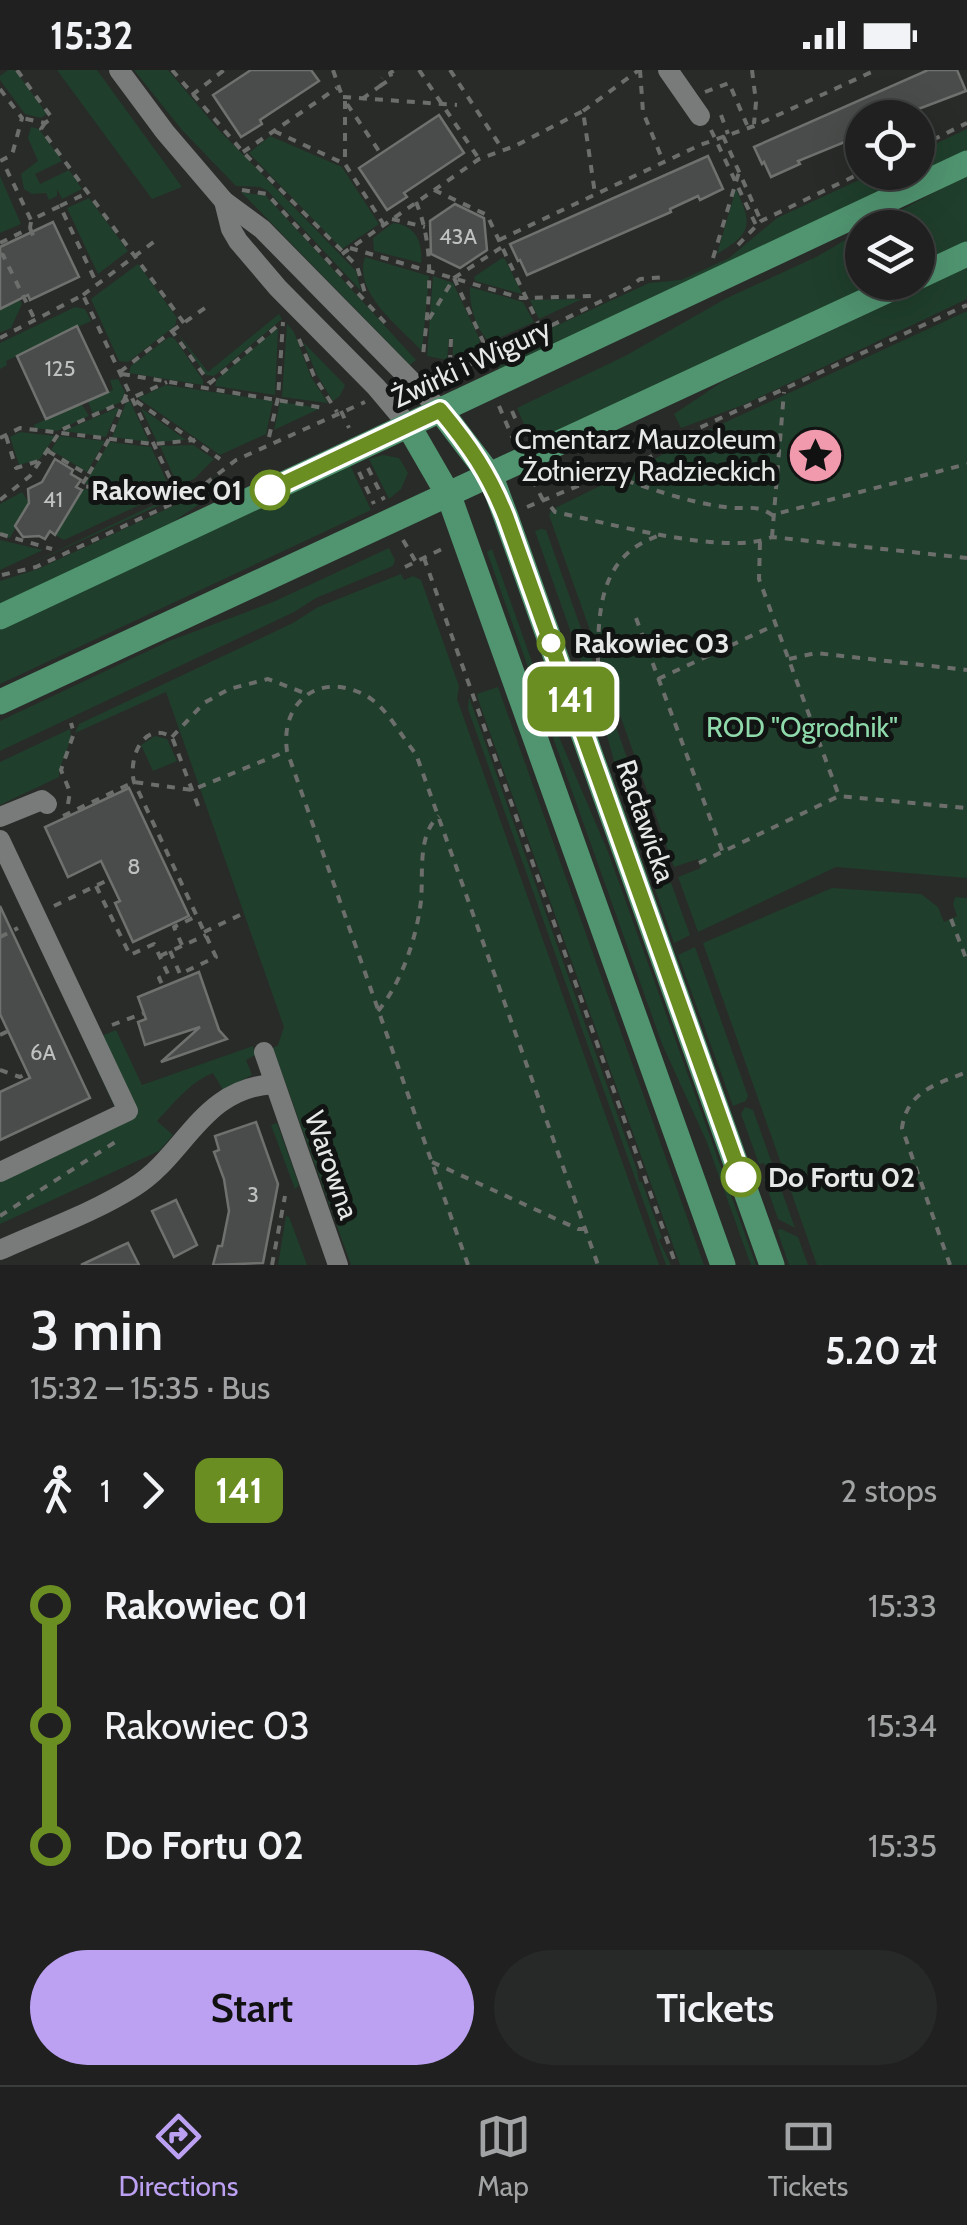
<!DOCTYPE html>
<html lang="en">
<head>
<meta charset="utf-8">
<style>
	body { margin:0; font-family:Cabin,sans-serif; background:#272828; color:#f1f3f6; height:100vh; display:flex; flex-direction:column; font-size:38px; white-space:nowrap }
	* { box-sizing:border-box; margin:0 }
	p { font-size:32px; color:#a1a3a4 }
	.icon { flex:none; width:55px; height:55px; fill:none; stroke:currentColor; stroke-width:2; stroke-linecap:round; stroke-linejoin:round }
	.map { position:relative; height:1195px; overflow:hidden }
	.sheet { display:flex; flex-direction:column; background:#1f201f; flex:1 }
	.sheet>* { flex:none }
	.badge { padding:0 20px; border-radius:15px; font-size:35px; line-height:65px }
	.tools { position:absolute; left:845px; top:30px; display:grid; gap:20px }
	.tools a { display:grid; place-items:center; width:90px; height:90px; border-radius:50%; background:#1f201f; box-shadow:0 10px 40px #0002,0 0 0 2px #3c3e3d; font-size:50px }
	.map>.badge { position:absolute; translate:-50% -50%; box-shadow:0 0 0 5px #fff }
	.legs { display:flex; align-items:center; gap:15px; height:110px; padding:0 30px; font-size:32px }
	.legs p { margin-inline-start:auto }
	.headline { display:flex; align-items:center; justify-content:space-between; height:170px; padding:0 30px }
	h1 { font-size:55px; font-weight:600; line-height:75px }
	.cta { display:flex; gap:20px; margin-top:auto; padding:20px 30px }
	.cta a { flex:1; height:115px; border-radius:60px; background:#bca0f2; color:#111; font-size:40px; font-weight:600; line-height:115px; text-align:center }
	.cta a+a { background:#272828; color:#f1f3f6 }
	ul { padding:0 30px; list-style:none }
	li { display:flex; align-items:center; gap:35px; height:120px; font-size:38px }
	li i { display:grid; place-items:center; width:15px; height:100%; margin:0 12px; background:currentColor }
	li i::after { content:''; width:25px; height:25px; margin:-12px; border:8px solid; border-radius:50%; background:#1f201f }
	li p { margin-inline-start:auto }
	li:first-child i { background:linear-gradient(#0000 50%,currentColor 0) }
	li:last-child i { background:linear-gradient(currentColor 50%,#0000 0) }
	.status { display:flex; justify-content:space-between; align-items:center; height:70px; padding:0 50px; background:#1f201f; direction:ltr }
	.status svg { height:28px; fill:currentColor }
	.tabs { display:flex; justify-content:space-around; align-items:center; height:140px; border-top:2px solid #3c3e3d; background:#1f201f; font-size:28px; color:#a1a3a4 }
	.tabs a { display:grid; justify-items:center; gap:5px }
	.tabs .on { color:#bca0f2 }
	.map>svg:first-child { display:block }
	.green { fill:#1f3e2b }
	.building { fill:#494c4a; stroke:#6f716f; stroke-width:2.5 }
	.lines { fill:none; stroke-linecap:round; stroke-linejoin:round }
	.path { stroke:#6c6e6c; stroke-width:4; stroke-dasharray:8 8; stroke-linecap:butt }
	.minor { stroke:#787b79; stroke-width:20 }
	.major { stroke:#509470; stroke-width:25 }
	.line-1-casing { stroke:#fff; stroke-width:22 }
	.line-1 { stroke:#6b8e23; stroke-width:15 }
	.stop-1-dot { fill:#fff; stroke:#6b8e23; stroke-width:5 }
	.labels { text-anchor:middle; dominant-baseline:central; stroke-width:10; stroke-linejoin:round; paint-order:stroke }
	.number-label { font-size:22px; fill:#bfc1c0 }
	.street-label { font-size:28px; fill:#e6e8e7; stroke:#121313 }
	.poi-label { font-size:28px; fill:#e6e8e7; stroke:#121313; text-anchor:end }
	.stop-label { font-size:28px; font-weight:bold; fill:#e6e8e7; stroke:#121313; text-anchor:start }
	.park-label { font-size:28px; fill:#8edaab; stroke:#121313 }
</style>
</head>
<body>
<div class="status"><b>15:32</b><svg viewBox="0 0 49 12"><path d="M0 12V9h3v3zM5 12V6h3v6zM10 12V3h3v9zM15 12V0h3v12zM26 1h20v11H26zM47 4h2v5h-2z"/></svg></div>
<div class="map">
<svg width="967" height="1195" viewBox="0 0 967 1195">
	<rect width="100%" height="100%" fill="#292b29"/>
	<g class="green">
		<path d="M8,0H15L47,44L41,48L25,44L0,10V6Z"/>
		<path d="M57,0H97L182,117L152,129Z"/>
		<path d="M134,0H168L218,59L356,201L361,221L268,121L260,117L236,116L182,60Z"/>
		<path d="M31,57L39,59L62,91L35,104L40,114L69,100L82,119L62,129L57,119V126L49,130L46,123L32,124L24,119L21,104L38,91L28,68Z"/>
		<path d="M967,59V80L499,299L493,285L649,213L681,210L729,188L777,148L874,103L918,102V82Z"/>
		<path d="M270,66L342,97L379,154L342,179L249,83Z"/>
		<path d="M967,105V171L918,194V158H867Z"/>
		<path d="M0,106L21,154L0,163Z"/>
		<path d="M736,119C752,154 753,163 717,184Z"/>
		<path d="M241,122L266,126L416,290L410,295Z"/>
		<path d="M89,128L128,181L98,204L67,138Z"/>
		<path d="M393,153C416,155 423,173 421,193L374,181L373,168Z"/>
		<path d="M862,160V212L879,213L532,373L517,338L625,286L725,229L818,186Z"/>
		<path d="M365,187L429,206L422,281C400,257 353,223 365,187Z"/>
		<path d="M0,188L22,234L11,258L0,263Z"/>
		<path d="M502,188L505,189L522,224L475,211L474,207Z"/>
		<path d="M138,194L177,248L175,256L128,292L119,291L91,229Z"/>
		<path d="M967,197V229L743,335L681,358L674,344L722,312Z"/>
		<path d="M433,206L453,213L480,270L478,277L456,287L453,285V269L449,268L447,290L427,286Z"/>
		<path d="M470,217L523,232L534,252L490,272C476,261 469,235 470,217Z"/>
		<path d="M582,229L539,249L530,230Z"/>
		<path d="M75,237L85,239L91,251L6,291L7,295L0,299V273Z"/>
		<path d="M967,241V808L836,797L698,862L678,807L701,798L698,789L674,797L549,445L551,440L600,416L599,412L625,405L700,364Z"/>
		<path d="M279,244L282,249L214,306L206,305L176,261L208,302Z"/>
		<path d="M287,254L294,262L311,307L328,333L282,327Z"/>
		<path d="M278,258L275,325L215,316L217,309Z"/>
		<path d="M169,267L174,268L203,310V315L129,303L131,296Z"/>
		<path d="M303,272L345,315L340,326L333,331L317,305Z"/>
		<path d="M118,309L125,322L121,332L93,344L88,332L113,320L110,310Z"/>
		<path d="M166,315L273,331L266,364L220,385L138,328Z"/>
		<path d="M130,331L149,372L112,367L126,333Z"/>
		<path d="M280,332L321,338L274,360Z"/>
		<path d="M81,333L89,346L57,361L35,358L34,355Z"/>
		<path d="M119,337L106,367L64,361Z"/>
		<path d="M141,338L186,370L157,372Z"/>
		<path d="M20,362L55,366L40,389L19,395L10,367Z"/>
		<path d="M60,366L105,371L87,402L51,380Z"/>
		<path d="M109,372L151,377L171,420L85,414Z"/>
		<path d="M193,375L214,389L194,409L178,416L160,376Z"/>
		<path d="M383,385L399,388L408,403L401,419L389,429L369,389Z"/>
		<path d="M350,395L371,440L0,614V560Z"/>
		<path d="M217,406L223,418L167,456L0,534V511L38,499L186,430Z"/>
		<path d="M197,415L191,421L21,498L196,415Z"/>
		<path d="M83,419L159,426L64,470L55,465Z"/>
		<path d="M22,422L29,433L10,468L0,465V434Z"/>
		<path d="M541,459L546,460L667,800L650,806L627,737L605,659L535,461Z"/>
		<path d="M0,470L43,480L0,500Z"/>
		<path d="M389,478L395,490L393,496L316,528L294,542L0,681V651L169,571L273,532Z"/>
		<path d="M492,479L556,660L608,782L756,1195H751L706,1070L662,974L487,482Z"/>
		<path d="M401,504L404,510L413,506L421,510L459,616L457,629L659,1195H351L273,978L278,975L284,957L166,622L75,663L79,654L293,553L318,537Z"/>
		<path d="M498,617L704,1195H680L479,632L477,624Z"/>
		<path d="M469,627L637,1100L639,1112H642L662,1168L659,1170L671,1195H666L468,639Z"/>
		<path d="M70,659C74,672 59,691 59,707L0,735V692Z"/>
		<path d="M155,666L167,669L177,691L153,701L141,675Z"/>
		<path d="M670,810L690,865L674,873L654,816Z"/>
		<path d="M832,818L921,824L938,837L944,852L957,846L953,834L955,827L967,828V1195H817L703,873Z"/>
		<path d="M695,877L748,1026L746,1031L733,1036L678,885Z"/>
		<path d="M116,960L142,1015L253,976L255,985L246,990L252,1005L223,1020L213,1003C190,1012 174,1033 157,1051L173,1065L159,1081L0,1154V1095L116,1040L85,973Z"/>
		<path d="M745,1037L753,1040L795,1158L778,1149L764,1109L769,1106L764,1093L759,1094L741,1044Z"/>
		<path d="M277,1053L299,1115L295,1119L271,1055Z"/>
		<path d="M286,1146L289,1147L307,1195H278Z"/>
		<path d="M781,1159L798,1167L808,1195H789L777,1160Z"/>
	</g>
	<g class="building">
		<path d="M251,0H311L319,11L260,50L262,54L241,67L213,25Z"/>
		<path d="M928,0H957L966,21L913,41L916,48H862V65L798,91L800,94L771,107L764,92L762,94L754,77Z"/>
		<path d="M439,45L464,83L404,123L407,127L387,140L359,98Z"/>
		<path d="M708,86L723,119L700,130L698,126L670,139L671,142L527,205L520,190L518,191L510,174Z"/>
		<path d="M455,134L484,148L487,180L460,198L431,184L430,151Z"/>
		<path d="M53,152L79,207L30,230L28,225L0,239V177Z"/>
		<path d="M77,256L108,322L46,349L17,286Z"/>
		<path d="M55,389L73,400L71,404L81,410L76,417L82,420L55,465L50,461L45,469L39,466L23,467L15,456L29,433L28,419L42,412Z"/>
		<path d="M129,718L189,846L133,872L115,833L120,831L101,791L68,807L45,757Z"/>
		<path d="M0,836L90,1028L0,1070V1022L30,1008L0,944Z"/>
		<path d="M199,902L219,960L227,969L161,992L200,957L145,975L138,952L146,949L138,927Z"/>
		<path d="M256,1052L278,1114L263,1193L213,1195L218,1176H222L229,1141L224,1109L214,1082L219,1080L215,1066Z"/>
		<path d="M176,1130L197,1175L174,1187L152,1141Z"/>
		<path d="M128,1173L139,1195H81L119,1177Z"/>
	</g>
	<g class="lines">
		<g class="path">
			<path d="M17,0L52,48L45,53L22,48"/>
			<path d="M172,0L243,82L357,196L365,223"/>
			<path d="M333,0L342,26"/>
			<path d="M419,0L479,89"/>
			<path d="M450,0L503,80"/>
			<path d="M640,0L643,42L663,91"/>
			<path d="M752,0L756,32L754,54"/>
			<path d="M380,16L392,8L390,3L395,0"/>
			<path d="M0,19L22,48L12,85L2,90L31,150L60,136L97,214"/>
			<path d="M705,22L729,13L747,55"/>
			<path d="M192,25L224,0"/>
			<path d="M343,27L457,35"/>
			<path d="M362,29L380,16L378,13L382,8"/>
			<path d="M345,31V94L384,155"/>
			<path d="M347,34L381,84"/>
			<path d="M583,41L639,0"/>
			<path d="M721,45L728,64"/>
			<path d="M45,53L41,59L184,253"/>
			<path d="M711,60L756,155"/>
			<path d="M274,61L345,94"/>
			<path d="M723,66L761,151"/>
			<path d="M918,77L967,53"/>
			<path d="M243,82L337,18"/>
			<path d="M242,120L267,124L388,256"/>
			<path d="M434,120L487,145L538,253"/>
			<path d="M416,132C437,183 428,234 423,286"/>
			<path d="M60,136L87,123"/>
			<path d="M392,149L425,157"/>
			<path d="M30,158L35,170"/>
			<path d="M499,170L700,75L754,56L876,0"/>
			<path d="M0,173L30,158L31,152"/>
			<path d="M738,175L761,151L863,102"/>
			<path d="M350,178L521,228L595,226"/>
			<path d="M0,184L3,185L35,250"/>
			<path d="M342,184L479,89L515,76L583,41L595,124"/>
			<path d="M713,188L739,102"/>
			<path d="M454,208L486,278"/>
			<path d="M83,225L155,171"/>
			<path d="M429,249L454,208L502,177"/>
			<path d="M172,261L205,238"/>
			<path d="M0,268L83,225L176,421"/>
			<path d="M299,269L314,306L337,342"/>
			<path d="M450,293L451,269"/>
			<path d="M120,302L172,261L209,312"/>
			<path d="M434,303H446L479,291L630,217L640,209L667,207"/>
			<path d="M122,304L324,338"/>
			<path d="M209,314L282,252"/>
			<path d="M136,331L220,389"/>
			<path d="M499,336L513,369"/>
			<path d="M341,341L349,358"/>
			<path d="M512,341L523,366"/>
			<path d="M6,366L16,398L42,390"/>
			<path d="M269,367L278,328L283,252"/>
			<path d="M0,368L20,358L153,374L195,370"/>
			<path d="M48,381L88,405L109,369L128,320"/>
			<path d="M368,398L384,430"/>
			<path d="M359,402L374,434"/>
			<path d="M611,406C651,418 693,435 735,438C749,438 760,436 772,445L967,394"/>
			<path d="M87,407L81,416L169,425"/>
			<path d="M532,409L543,430"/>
			<path d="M0,430L30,406L61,360L167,312"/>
			<path d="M527,437L580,415L623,403L699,358L967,235"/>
			<path d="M551,437L555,442C605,452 726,487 772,467L967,488"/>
			<path d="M0,464L52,479"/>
			<path d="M772,467L784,322"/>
			<path d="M403,470L416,492"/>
			<path d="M760,472L759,509L839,726"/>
			<path d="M424,488L676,1195"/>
			<path d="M405,497L442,479"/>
			<path d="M2,505L36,497L191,425L236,390L365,332"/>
			<path d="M636,548L723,783"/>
			<path d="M789,589L816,583L967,600"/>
			<path d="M598,594C598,541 599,486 658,466"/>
			<path d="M658,609L775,555"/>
			<path d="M172,667L204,633L229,619L268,609L307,624"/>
			<path d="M68,734L70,722L61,700L74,663L71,653"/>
			<path d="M63,746L134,712L192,720L287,681"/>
			<path d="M699,793L839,726L967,738"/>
			<path d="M96,816L130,885L154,874L168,904L159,908L164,918"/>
			<path d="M54,836L110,809"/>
			<path d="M951,849L967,891"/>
			<path d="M204,862L240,845"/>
			<path d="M0,867L18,858"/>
			<path d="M182,875L174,857L197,846"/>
			<path d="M170,881L180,904L216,887L134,712C128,689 143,650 172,667L200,741"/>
			<path d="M160,886L206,865"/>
			<path d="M378,941C400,915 415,872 420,838C425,810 415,766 439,746"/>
			<path d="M112,955L144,943"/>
			<path d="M0,965L8,961"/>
			<path d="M0,1000L20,1007L28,1003"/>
			<path d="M432,1092L578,1159H586"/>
			<path d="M0,1146L120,1069"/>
			<path d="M272,1195L285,1126"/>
			<path d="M468,1195L287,681C280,632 319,601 365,625C387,637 400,665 416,684L598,1195"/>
			<path d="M950,1195L902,1058C907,1021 937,1014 967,1002"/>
		</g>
		<g class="minor">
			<path d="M119,0L165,62L224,131L262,159L440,340"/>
			<path d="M668,0L700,46"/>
			<path d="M224,131L231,159L238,171L278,218L376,317L408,355"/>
			<path d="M0,747L42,730L47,734"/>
			<path d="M0,770L128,1041L0,1102"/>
			<path d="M264,982L338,1195"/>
			<path d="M0,1180C44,1160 93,1143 134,1117C186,1085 201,1018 274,1014"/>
		</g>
		<g class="major">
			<path d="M918,207L967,184"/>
			<path d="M440,340L491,407L506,447L772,1195"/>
			<path d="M408,355L449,426L723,1195"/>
			<path d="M0,547L967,93"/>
			<path d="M0,632L906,212"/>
		</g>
	</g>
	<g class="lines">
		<defs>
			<path id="line-1" d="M270,420L440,340C470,376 489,404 506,447L741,1107"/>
		</defs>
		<use href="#line-1" class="line-1-casing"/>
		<use href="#line-1" class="line-1"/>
	</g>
	<defs>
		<symbol id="sight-disc" viewBox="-11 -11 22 22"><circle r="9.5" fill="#f29aad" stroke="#121313"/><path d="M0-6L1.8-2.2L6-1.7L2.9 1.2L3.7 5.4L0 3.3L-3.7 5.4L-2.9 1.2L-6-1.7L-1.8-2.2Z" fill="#111"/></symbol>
	</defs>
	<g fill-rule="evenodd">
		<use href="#sight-disc" x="784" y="354" width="63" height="63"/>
	</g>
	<g class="stop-1-dot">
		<circle cx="270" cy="420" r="18"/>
		<circle cx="551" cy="573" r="12"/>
		<circle cx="741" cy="1107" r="18"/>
	</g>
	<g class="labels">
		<g class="number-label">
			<text x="458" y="166">43A</text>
			<text x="60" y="298">125</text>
			<text x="53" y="429">41</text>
			<text x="134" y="796">8</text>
			<text x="43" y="982">6A</text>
			<text x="253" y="1124">3</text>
		</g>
		<g class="street-label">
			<text transform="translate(471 293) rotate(-25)">Żwirki i Wigury</text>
			<text transform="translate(646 751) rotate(71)">Racławicka</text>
			<text transform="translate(332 1095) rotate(71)">Warowna</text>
		</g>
		<g class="poi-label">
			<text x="776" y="369">Cmentarz Mauzoleum<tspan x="776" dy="32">Żołnierzy Radzieckich</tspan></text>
		</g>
		<g class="stop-label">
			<text x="242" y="420" text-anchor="end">Rakowiec 01</text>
			<text x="574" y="573">Rakowiec 03</text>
			<text x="768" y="1107">Do Fortu 02</text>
		</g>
		<g class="park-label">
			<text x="802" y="657">ROD "Ogrodnik"</text>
		</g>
	</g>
</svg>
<div class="tools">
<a><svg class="icon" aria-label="locate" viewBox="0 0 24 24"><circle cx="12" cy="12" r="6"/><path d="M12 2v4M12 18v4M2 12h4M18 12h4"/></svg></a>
<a><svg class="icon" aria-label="layers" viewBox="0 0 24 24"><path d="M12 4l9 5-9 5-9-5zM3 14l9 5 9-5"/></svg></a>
</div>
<b class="badge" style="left:571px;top:629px;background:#6b8e23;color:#fff">141</b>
</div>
<section class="sheet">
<div class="headline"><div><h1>3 min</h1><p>15:32 – 15:35 · Bus</p></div><b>5.20 zł</b></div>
<div class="legs"><svg class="icon" aria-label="walk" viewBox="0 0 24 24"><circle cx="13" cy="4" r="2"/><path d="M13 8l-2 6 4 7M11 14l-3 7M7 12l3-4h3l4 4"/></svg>1<svg class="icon" aria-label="forward" viewBox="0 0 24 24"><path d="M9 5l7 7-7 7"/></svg><b class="badge" style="background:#6b8e23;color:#fff">141</b><p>2 stops</p></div>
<ul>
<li><i style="color:#6b8e23"></i><b>Rakowiec 01</b><p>15:33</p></li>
<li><i style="color:#6b8e23"></i><span>Rakowiec 03</span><p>15:34</p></li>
<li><i style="color:#6b8e23"></i><b>Do Fortu 02</b><p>15:35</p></li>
</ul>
<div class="cta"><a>Start</a><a>Tickets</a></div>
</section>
<nav class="tabs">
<a class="on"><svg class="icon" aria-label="directions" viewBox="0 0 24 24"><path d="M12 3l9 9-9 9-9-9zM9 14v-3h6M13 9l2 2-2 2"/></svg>Directions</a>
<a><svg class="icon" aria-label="map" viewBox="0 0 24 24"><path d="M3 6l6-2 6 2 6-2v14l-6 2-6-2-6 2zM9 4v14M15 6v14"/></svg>Map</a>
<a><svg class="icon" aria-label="tickets" viewBox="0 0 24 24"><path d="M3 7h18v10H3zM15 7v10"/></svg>Tickets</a>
</nav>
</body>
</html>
